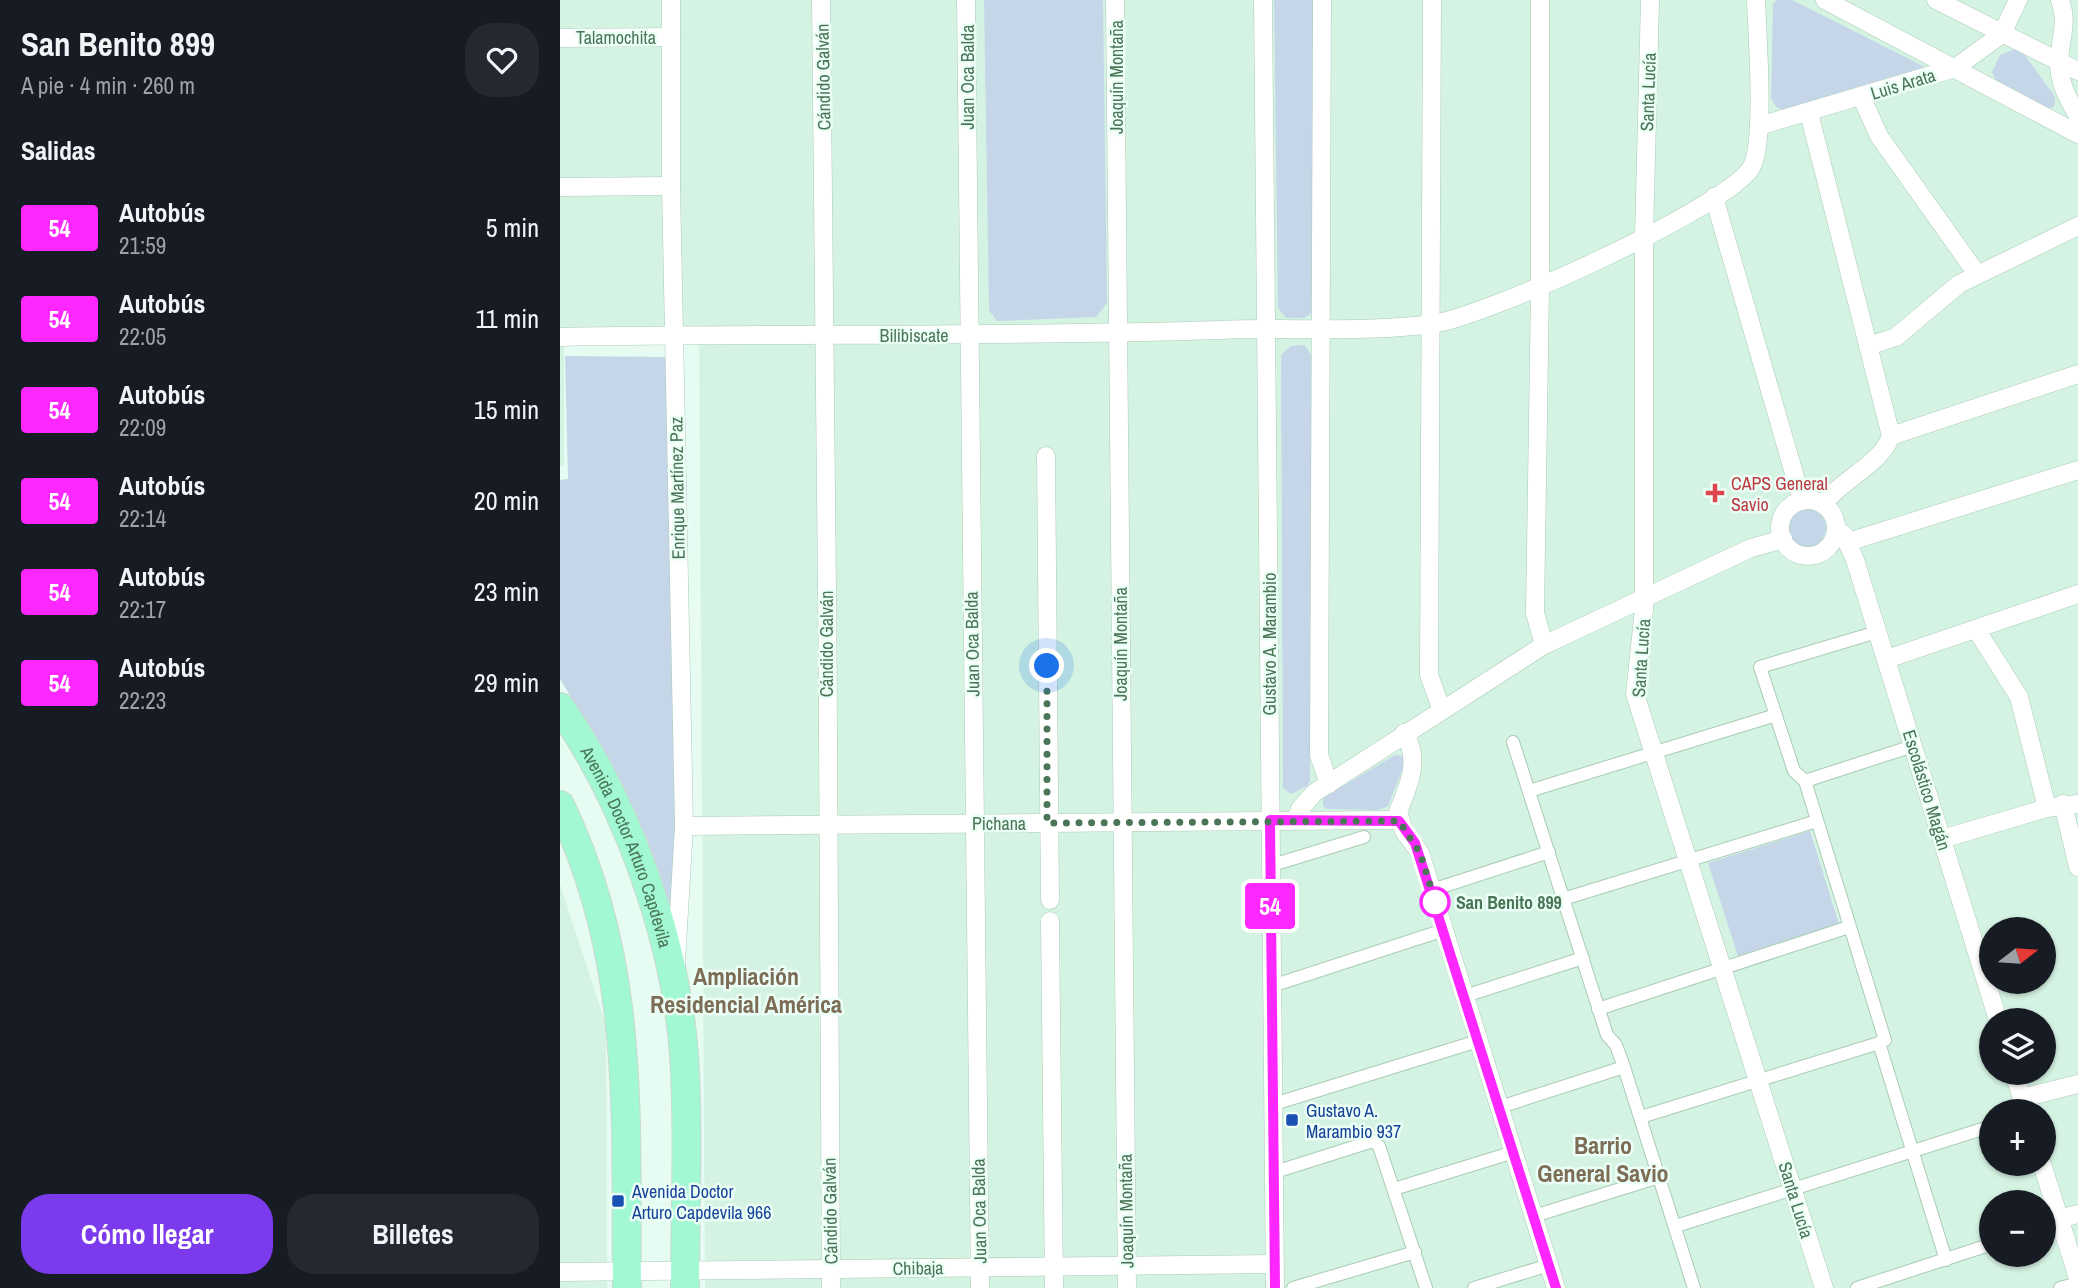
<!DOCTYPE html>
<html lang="es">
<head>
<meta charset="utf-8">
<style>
	body { margin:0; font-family:"Archivo Narrow",sans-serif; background:#242831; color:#f1f3f6; height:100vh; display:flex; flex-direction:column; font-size:26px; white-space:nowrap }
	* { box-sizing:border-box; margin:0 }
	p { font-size:23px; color:#9ea1a6 }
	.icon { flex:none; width:38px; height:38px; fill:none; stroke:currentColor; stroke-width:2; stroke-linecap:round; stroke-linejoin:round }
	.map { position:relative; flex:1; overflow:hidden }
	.details { display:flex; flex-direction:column; background:#171b24; width:560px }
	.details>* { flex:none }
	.badge { padding:0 14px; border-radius:5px; font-size:24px; line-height:46px }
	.needle { width:46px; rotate:73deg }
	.controls { position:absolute; left:1419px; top:917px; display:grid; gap:14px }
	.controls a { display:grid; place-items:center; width:77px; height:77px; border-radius:50%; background:#171b24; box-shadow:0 2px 5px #0004; font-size:35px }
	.you { position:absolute; width:35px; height:35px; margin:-18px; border:5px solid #fff; border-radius:50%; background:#1a73e8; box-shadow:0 0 0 10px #1a73e833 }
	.map>.badge { position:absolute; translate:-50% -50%; box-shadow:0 0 0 4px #fff }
	h2 { padding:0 21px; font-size:26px; line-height:63px }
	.round { display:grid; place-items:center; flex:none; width:74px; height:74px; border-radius:28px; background:#242831 }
	.overview { display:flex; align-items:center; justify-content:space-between; height:119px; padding:0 21px }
	h1 { font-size:33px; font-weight:800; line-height:52px }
	.primary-button { display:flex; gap:14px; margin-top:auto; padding:14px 21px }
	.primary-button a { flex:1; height:80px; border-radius:28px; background:#7c3aed; color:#fff; font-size:28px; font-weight:800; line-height:80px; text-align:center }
	.primary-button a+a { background:#242831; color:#f1f3f6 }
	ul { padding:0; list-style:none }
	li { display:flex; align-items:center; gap:21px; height:91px; padding:0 21px }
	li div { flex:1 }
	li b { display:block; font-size:26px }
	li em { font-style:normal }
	li .badge { min-width:77px; font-weight:700; text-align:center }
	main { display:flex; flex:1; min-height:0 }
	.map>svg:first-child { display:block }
	.residential { fill:#d5f3e3; fill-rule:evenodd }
	.green { fill:#c5d6e9 }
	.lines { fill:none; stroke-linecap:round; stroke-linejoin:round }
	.pedestrian-casing { stroke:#aacbb6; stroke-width:14 }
	.minor-casing { stroke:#aacbb6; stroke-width:19 }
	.primary-casing { stroke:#cdd8d0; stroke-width:30 }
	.pedestrian { stroke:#fff; stroke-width:12 }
	.minor { stroke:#fff; stroke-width:18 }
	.primary { stroke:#a1f8d2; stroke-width:28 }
	.line-casing { stroke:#fff; stroke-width:16 }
	.line { stroke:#fe27ff; stroke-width:10 }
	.walk { stroke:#4b7557; stroke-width:7; stroke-dasharray:0 12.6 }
	.health-dot { fill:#e0444e; stroke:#ecfff6; stroke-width:2.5 }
	.stop-dot { fill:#fff; stroke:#fe27ff; stroke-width:3.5 }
	.transit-dot { fill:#1a4fb4; stroke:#ecfff6; stroke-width:2.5 }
	.labels { text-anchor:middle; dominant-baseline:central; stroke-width:5; stroke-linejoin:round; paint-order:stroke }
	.street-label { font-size:18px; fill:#4b7557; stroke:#ecfff6 }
	.health-label { font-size:18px; fill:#be3a42; stroke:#ecfff6; text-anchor:start }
	.stop-label { font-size:18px; font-weight:bold; fill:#4b7557; stroke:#ecfff6; text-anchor:start }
	.transit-label { font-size:18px; fill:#164399; stroke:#ecfff6; text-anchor:start }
	.district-label { font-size:24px; font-weight:bold; fill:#7d6d56; stroke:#ecfff6 }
</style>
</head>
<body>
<main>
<section class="details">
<div class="overview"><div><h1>San Benito 899</h1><p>A pie · 4 min · 260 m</p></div><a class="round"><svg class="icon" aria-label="heart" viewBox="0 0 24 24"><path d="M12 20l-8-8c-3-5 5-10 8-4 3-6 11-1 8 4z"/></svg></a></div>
<h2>Salidas</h2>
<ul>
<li><span class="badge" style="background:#fe27ff;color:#fff">54</span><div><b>Autobús</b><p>21:59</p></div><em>5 min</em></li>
<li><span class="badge" style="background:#fe27ff;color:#fff">54</span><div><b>Autobús</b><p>22:05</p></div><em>11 min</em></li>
<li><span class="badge" style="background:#fe27ff;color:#fff">54</span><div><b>Autobús</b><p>22:09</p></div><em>15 min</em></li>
<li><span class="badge" style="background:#fe27ff;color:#fff">54</span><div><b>Autobús</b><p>22:14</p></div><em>20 min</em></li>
<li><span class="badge" style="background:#fe27ff;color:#fff">54</span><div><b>Autobús</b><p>22:17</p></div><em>23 min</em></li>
<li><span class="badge" style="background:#fe27ff;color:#fff">54</span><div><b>Autobús</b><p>22:23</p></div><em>29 min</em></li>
</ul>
<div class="primary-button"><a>Cómo llegar</a><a>Billetes</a></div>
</section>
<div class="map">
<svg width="1518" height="1288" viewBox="0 0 1518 1288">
	<rect width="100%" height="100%" fill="#e6fcf2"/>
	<g class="residential">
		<path d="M0,0H1518V1288H145L139,327L4,330V466H0ZM1432,929H1484V982H1432ZM1432,1020H1484V1073H1432ZM1432,1111H1484V1164H1432ZM1432,1202H1484V1255H1432Z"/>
		<path d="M0,884L46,1025L47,1288H0Z"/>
	</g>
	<g class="green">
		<path d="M424,0H543L547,303L536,317L437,321L429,310Z"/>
		<path d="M714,0H755L752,308L751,314L744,318H726L718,308Z"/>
		<path d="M1217,0H1232L1365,67L1225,110L1216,107L1211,98L1213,4Z"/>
		<path d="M1455,49L1464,54L1495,97L1494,107L1487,109L1437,82L1432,72L1440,55Z"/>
		<path d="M745,345L752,357L750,781L747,786L731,794L723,788L721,355L731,346Z"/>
		<path d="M5,356L107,357L117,849L112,941L89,851L43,750L0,679V480L8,479Z"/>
		<circle cx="1247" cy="528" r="19"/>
		<path d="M835,755L842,756L845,763L828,806L819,810L766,809L763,805V798Z"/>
		<path d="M1250,831L1279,924L1178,956L1148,863Z"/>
	</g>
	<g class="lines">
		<defs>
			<g id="pedestrian">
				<path d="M1317,632L1200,667L1234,771L1245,781L1325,1040L1319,1043L1386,1260"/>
				<path d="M953,742L1047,1035L1056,1045L1064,1067L1134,1288"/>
				<path d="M1245,781L1353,746"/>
				<path d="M969,791L1216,715"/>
				<path d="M709,866L804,837"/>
				<path d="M872,890L989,852"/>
				<path d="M1003,899L1257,821"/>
				<path d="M712,986L884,930"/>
				<path d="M905,996L1023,958"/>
				<path d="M1038,1009L1289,927"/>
				<path d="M714,1104L918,1041"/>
				<path d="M940,1107L1064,1067"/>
				<path d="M1081,1117L1319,1043"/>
				<path d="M715,1172L813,1141L819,1146L866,1288"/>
				<path d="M834,1189L954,1152"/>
				<path d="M974,1216L1099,1177"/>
				<path d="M1484,1225L1499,1219"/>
				<path d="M1116,1226L1432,1126"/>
				<path d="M733,1288L855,1252"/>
				<path d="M914,1288L989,1265"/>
				<path d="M1297,1288L1432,1244"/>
				<path d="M1500,1288L1518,1283"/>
			</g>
			<g id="minor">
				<path d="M111,0V186L124,826L116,962"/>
				<path d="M261,0C268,429 268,859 271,1288"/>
				<path d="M406,0L420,1288"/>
				<path d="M555,0L567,1288"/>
				<path d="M703,0L715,1288"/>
				<path d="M762,0L759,755L769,784"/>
				<path d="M872,0L869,675L881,708"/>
				<path d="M980,0V287L975,613L984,645"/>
				<path d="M1090,0L1084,237V609L1075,694L1264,1288"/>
				<path d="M1265,0L1518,134"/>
				<path d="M1376,0L1518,71"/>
				<path d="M1500,0C1509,24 1499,40 1499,65C1500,85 1508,99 1518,116"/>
				<path d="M0,38L111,37"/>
				<path d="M1301,96L1319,136L1417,274"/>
				<path d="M1249,113L1331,436C1320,466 1282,478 1263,505"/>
				<path d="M1199,126L1395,68L1442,34L1458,0"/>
				<path d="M0,187L111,186"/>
				<path d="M1154,197L1242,501"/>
				<path d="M0,337C220,333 441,337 661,330C730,327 803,333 872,324C923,318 1166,208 1191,168C1206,144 1197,33 1196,0"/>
				<path d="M1308,346L1336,337L1399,284L1518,226"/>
				<path d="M1331,436L1518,374"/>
				<path d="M486,456L490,900"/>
				<circle cx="1248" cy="528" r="28"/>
				<path d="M1276,529L1284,535L1295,560L1438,1020"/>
				<path d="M1288,542L1518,470"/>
				<path d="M1416,629L1459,697L1487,808"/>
				<path d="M1327,659L1518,594"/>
				<path d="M844,733C861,759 849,785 838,812L844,831L860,853L996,1288"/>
				<path d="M1503,804L1518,867"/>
				<path d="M736,819L740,809L754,793L984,645L1191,548L1223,539"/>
				<path d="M124,826L839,820"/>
				<path d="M1382,839L1487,808L1518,804"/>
				<path d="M490,921L494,1288"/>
				<path d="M1454,1073L1466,1111"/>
				<path d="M1462,1098L1518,1084"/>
				<path d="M1482,1164L1518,1278"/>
				<path d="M1499,1219L1518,1214"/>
				<path d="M0,1272L715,1264"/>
			</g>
			<g id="primary">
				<path id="s1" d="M0,707C67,803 115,938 124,1054C129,1131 125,1211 125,1288"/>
				<path d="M0,805C77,964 65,1117 67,1288"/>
			</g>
		</defs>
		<use href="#pedestrian" class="pedestrian-casing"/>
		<use href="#minor" class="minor-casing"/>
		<use href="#primary" class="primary-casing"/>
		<use href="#pedestrian" class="pedestrian"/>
		<use href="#minor" class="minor"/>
		<use href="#primary" class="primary"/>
	</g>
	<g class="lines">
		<defs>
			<path id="line" d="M715,1288L710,820L839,821L855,843L996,1288"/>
		</defs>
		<use href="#line" class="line-casing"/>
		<use href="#line" class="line"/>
		<path class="walk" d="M487,666V823L839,821L860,853L878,910L875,902"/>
	</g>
	<path class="health-dot" d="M1151.5 482.5h7v7h7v7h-7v7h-7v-7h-7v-7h7z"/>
	<circle class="stop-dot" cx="875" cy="902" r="14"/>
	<g class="transit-dot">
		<rect x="725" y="1113" width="14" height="14" rx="3.5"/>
		<rect x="51" y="1194" width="14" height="14" rx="3.5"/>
	</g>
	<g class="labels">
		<g class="street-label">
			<text x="56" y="37">Talamochita</text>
			<text transform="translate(263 77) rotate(-91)">Cándido Galván</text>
			<text transform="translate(407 77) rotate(-90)">Juan Oca Balda</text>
			<text transform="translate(556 77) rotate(-90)">Joaquín Montaña</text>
			<text transform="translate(1343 84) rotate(-17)">Luis Arata</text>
			<text transform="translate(1088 92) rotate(-88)">Santa Lucía</text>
			<text x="354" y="335">Bilibiscate</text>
			<text transform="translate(117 488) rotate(-91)">Enrique Martínez Paz</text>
			<text transform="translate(266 644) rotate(-90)">Cándido Galván</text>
			<text transform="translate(412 644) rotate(-91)">Juan Oca Balda</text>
			<text transform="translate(560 644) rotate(-90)">Joaquín Montaña</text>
			<text transform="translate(709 644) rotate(-90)">Gustavo A. Marambio</text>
			<text transform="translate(1081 658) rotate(-86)">Santa Lucía</text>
			<text transform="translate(1367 790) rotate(73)">Escolástico Magán</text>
			<text x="439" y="823">Pichana</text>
			<text stroke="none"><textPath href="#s1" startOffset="156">Avenida Doctor Arturo Capdevila</textPath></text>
			<text transform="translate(1236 1200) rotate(73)">Santa Lucía</text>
			<text transform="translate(270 1211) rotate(-91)">Cándido Galván</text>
			<text transform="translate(419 1211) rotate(-91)">Juan Oca Balda</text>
			<text transform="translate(566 1211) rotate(-91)">Joaquín Montaña</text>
			<text transform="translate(358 1268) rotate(-1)">Chibaja</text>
		</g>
		<g class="health-label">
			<text x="1171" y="483">CAPS General<tspan x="1171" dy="21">Savio</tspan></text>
		</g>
		<g class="stop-label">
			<text x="896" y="902">San Benito 899</text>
		</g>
		<g class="transit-label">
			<text x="746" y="1110">Gustavo A.<tspan x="746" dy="21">Marambio 937</tspan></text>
			<text x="72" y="1191">Avenida Doctor<tspan x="72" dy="21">Arturo Capdevila 966</tspan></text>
		</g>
		<g class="district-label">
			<text x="186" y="976">Ampliación<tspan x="186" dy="28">Residencial América</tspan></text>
			<text x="1043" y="1145">Barrio<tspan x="1043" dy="28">General Savio</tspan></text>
		</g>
	</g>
</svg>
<div class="controls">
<a><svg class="needle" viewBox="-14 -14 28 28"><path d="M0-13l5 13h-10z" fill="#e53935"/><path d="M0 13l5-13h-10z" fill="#9ea1a6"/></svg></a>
<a><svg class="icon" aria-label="layers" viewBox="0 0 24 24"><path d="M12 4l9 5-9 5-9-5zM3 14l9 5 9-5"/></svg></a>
<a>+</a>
<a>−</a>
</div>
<div class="you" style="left:487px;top:666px"></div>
<b class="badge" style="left:710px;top:906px;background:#fe27ff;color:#fff">54</b>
</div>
</main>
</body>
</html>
